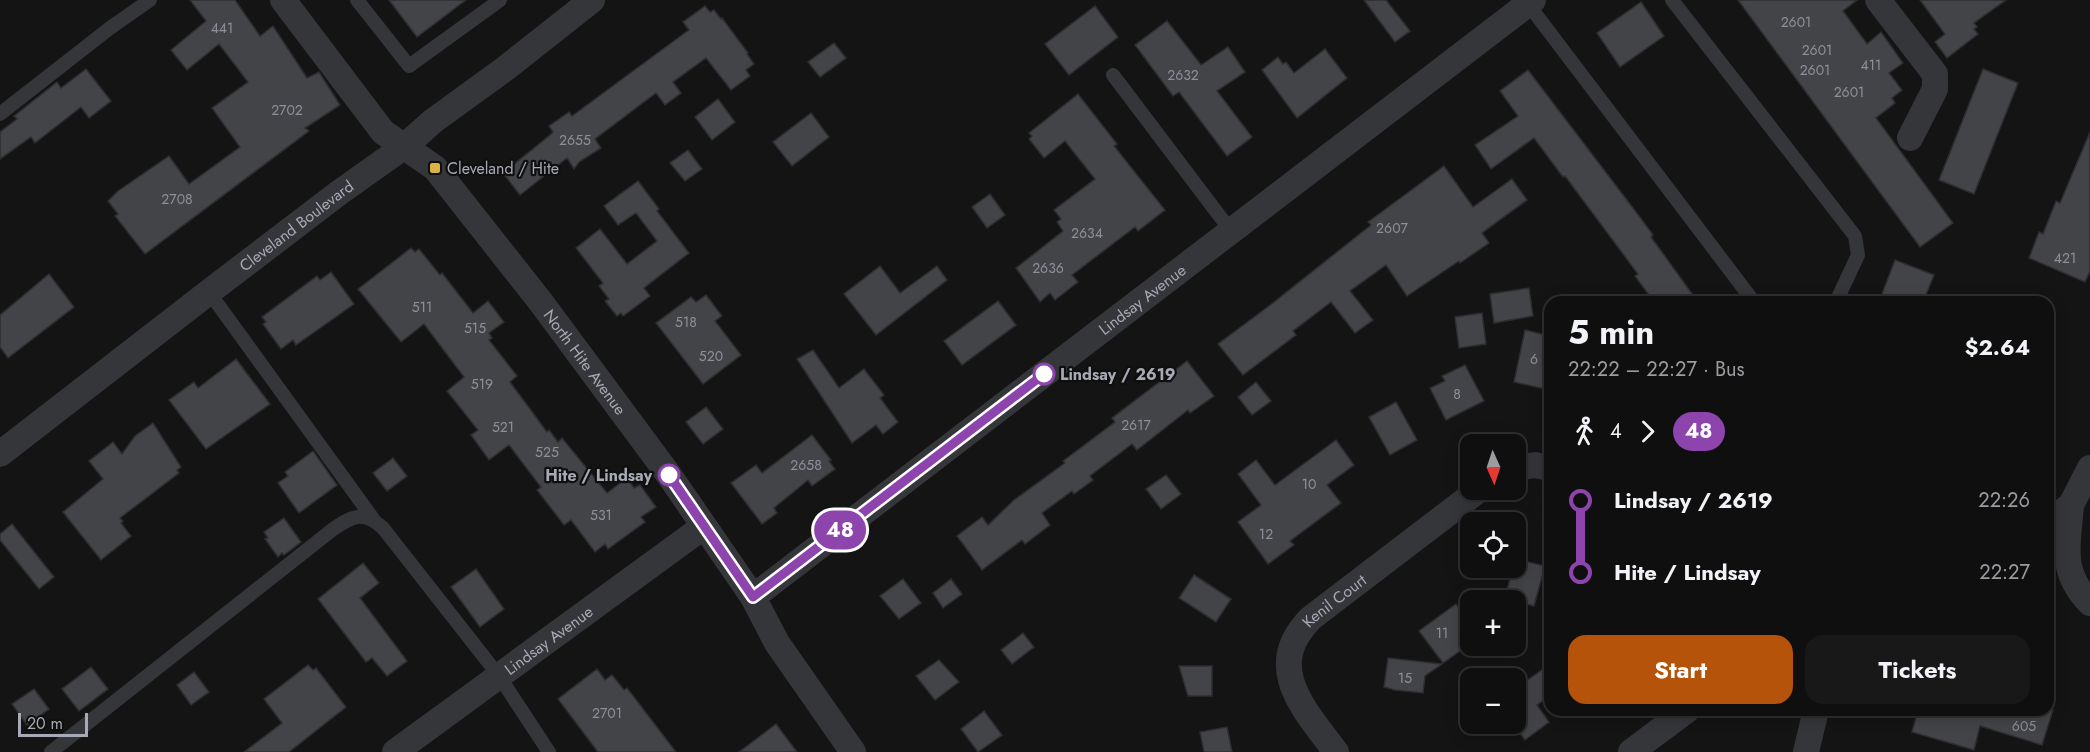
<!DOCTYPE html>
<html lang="en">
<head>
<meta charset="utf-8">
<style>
	body { margin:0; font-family:Jost,sans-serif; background:#181819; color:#f1f3f6; height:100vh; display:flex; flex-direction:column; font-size:22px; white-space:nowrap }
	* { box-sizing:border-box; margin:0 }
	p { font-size:20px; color:#9b9c9f }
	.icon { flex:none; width:33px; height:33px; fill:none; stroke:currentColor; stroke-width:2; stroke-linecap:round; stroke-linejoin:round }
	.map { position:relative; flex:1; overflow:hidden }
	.details { position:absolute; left:1544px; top:296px; width:510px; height:420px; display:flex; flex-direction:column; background:#0f0f10; border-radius:18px; box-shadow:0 3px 15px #0003,0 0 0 2px #2f2f30 }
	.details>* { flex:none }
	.badge { padding:0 12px; border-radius:20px; font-size:21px; line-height:39px }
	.needle { width:39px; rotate:177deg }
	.controls { position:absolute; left:1460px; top:434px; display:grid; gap:12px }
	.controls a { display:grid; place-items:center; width:66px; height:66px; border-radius:12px; background:#0f0f10; box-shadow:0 3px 15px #0003,0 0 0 2px #2f2f30; font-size:30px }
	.scale { position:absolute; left:18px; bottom:15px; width:70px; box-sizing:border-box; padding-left:6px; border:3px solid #a7aab4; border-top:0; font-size:16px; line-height:21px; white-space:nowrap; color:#a7aab4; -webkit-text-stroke:4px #0f0f10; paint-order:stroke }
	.map>.badge { position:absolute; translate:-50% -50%; box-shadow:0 0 0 3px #fff }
	.legs { display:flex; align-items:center; gap:9px; height:66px; padding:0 24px; font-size:20px }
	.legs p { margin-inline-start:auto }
	.overview { display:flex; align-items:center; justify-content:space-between; height:102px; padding:0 24px }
	h1 { font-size:33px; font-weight:700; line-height:45px }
	.primary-button { display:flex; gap:12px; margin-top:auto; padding:12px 24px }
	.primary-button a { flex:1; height:69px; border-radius:18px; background:#b45309; color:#fff; font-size:24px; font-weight:700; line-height:69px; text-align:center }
	.primary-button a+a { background:#181819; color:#f1f3f6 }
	ul { padding:0 24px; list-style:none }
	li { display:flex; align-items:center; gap:21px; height:72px; font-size:22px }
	li i { display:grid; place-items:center; width:9px; height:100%; margin:0 8px; background:currentColor }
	li i::after { content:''; width:15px; height:15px; margin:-8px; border:4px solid; border-radius:50%; background:#0f0f10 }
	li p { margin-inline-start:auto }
	li:first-child i { background:linear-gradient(#0000 50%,currentColor 0) }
	li:last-child i { background:linear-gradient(currentColor 50%,#0000 0) }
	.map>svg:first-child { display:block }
	.building { fill:#434448; stroke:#2e2e31; stroke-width:1.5 }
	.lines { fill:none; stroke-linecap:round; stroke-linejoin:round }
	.lane { stroke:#35363a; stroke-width:14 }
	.street { stroke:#35363a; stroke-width:26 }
	.line-1-casing { stroke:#fff; stroke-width:14 }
	.line-1 { stroke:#8e44ad; stroke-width:9 }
	.poi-dot { fill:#dcb145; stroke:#0f0f10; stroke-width:2 }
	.stop-1-dot { fill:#fff; stroke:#8e44ad; stroke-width:3 }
	.labels { text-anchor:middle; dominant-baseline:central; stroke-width:4.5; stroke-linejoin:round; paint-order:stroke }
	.number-label { font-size:14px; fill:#8e9099 }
	.poi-label { font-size:16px; fill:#a7aab4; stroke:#0f0f10; text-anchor:start }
	.street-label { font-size:16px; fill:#a7aab4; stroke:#0f0f10 }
	.stop-label { font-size:16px; font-weight:bold; fill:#a7aab4; stroke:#0f0f10; text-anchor:start }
</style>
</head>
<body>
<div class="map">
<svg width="2090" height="752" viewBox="0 0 2090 752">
	<rect width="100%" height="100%" fill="#141415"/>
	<g class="building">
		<path d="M190,0H235L260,36L273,26L307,78L319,72L340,105L305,128L309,131L145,254L115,216L118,214L108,201L118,191L169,156L189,184L240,147L212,108L248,82L219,44L187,70L171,50L206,21Z"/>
		<path d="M389,0H466L417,37Z"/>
		<path d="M1364,0H1386L1410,31L1395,42Z"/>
		<path d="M1738,0H1857L1843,11L1867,44L1881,32L1903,63L1889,73L1902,90L1892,98L1895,103L1876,118L1953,223L1920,247Z"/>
		<path d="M1920,0H2006L1974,23L1977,27L1974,29L1978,34L1947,58L1935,42L1945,34Z"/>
		<path d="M1641,2L1664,36L1620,67L1597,33Z"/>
		<path d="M705,6L710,12L714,10L721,19L722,18L748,53L747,54L754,64L746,70L750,76L731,90L706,58L673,82L681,93L665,105L656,93L595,139L601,148L579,162L574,169L567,158L520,195L503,173L550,135L553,132L549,126L569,112L572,116L686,32L689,30L683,22Z"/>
		<path d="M1095,6L1118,37L1069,75L1045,44Z"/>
		<path d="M1167,21L1201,65L1228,47L1245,72L1217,91L1252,137L1227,156L1179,92L1173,96L1135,45Z"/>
		<path d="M834,43L846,58L820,77L808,62Z"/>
		<path d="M1325,49L1347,78L1297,118L1262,70L1278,57L1283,64L1286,62L1294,73Z"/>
		<path d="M86,69L111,101L89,118L81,107L35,143L31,137L0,159V132L17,119L14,116L57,82L61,88Z"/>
		<path d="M1983,69L2018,83L1974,194L1939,180Z"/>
		<path d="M1528,70L1639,216L1653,235L1651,237L1698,302H1654L1635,276L1638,274L1565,176L1563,177L1534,138L1491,169L1475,145L1518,116L1500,91Z"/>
		<path d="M1078,94L1117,144L1114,146L1165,210L1138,231L1135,227L1072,275L1078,282L1055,300L1050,293L1040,302L1016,268L1063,231L1057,222L1061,219L1054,210L1095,179L1065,141L1044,158L1029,139L1032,136L1029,133Z"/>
		<path d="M718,99L735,122L712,140L695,117Z"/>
		<path d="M811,113L829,137L792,166L773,142Z"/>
		<path d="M2090,132V271L2085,282L2029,258L2039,232L2043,234L2056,201L2060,203Z"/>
		<path d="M688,150L702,169L685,181L670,163Z"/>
		<path d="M1444,166L1473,207L1512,179L1527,200L1482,233L1489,243L1460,263L1459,261L1407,296L1386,265L1350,291L1373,320L1355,333L1331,302L1293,331L1296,335L1243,375L1218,344L1269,306L1371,225L1368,222Z"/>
		<path d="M638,181L659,209L657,211L689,253L644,288L650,296L623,316L621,313L617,316L605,301L609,299L599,286L603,283L576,248L600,229L627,264L657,241L636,213L618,225L604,206Z"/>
		<path d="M990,194L1005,215L987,228L972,207Z"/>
		<path d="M411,248L415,252L419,249L440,275L442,273L473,313L488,301L504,322L489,333L492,338L489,340L517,376L510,382L547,432L549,430L558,442L562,438L607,493L627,478L634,488L640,485L656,507L641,517L645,522L608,549L605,544L595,552L571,520L564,525L537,490L541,487L509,445L489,460L471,435L478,430L447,391L464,377L424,324L401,342L358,289Z"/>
		<path d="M1895,260L1934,275L1923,302H1879Z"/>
		<path d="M880,266L900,293L937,266L947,280L876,335L844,294Z"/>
		<path d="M331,272L354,304L296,345L293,340L281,349L263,324L266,322L262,317L317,276L320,280Z"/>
		<path d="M49,274L74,307L8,358L0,347V315Z"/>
		<path d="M1529,288L1533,316L1494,323L1490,294Z"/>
		<path d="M706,295L722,316L715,321L741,355L703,384L656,323L691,297L696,302Z"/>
		<path d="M998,301L1016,325L962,365L944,341Z"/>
		<path d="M1482,313L1486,344L1459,348L1455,317Z"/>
		<path d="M1525,330L1550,336V390L1514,382Z"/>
		<path d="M813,350L839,388L864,369L884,395L880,398L898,422L883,434L876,425L852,443L797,359Z"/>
		<path d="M236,359L270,404L206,449L169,400L194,382L198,388Z"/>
		<path d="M1187,361L1214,396L1190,413L1188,410L1137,450L1132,444L1090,476L1093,480L1074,494L1072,491L1042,513L1050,525L1025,544L1022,540L982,570L957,536L982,517L988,525L1014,500L1065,463L1063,461L1115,422L1112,418Z"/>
		<path d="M1465,365L1484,401L1446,420L1430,388L1445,381L1442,376Z"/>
		<path d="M1256,382L1271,401L1252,415L1238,397Z"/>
		<path d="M1396,402L1417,440L1390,455L1369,417Z"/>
		<path d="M706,407L723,429L703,444L686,422Z"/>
		<path d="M153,423L181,467L177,470L179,473L120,518L123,521L121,523L131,536L101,560L63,512L103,479L89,461L113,442L122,454L135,436Z"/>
		<path d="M812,435L831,460L829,461L835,469L812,486L808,480L774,508L777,513L762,524L731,483L756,465L762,473Z"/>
		<path d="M1336,440L1354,465L1327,485L1341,503L1290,541L1294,545L1268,564L1238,522L1261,505L1238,474L1256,460L1275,485Z"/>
		<path d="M313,451L337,485L299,513L278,483L288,476L285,472Z"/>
		<path d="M393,458L407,476L387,491L373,473Z"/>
		<path d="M1166,475L1181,494L1161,509L1146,489Z"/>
		<path d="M284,518L301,542L284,555L282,553L278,557L265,539L268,538L264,532Z"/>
		<path d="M12,524L54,577L39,589L0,540V534Z"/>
		<path d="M1515,559L1545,566L1534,606L1505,598L1513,567H1515Z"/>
		<path d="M363,563L379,583L360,598L407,661L387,676L372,658L366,662L318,599Z"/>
		<path d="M476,569L504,609L480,627L451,587Z"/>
		<path d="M1194,575L1231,599L1216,622L1179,598Z"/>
		<path d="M903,579L921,603L899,619L880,596Z"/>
		<path d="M951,579L962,594L943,608L933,593Z"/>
		<path d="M1456,604L1470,623V628L1460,635L1467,646L1443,663L1419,631Z"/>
		<path d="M1023,633L1034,647L1012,664L1001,650Z"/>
		<path d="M1388,658L1442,664L1425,676L1423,693L1395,690L1384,687Z"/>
		<path d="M939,660L959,682L935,700L916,676Z"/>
		<path d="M1550,664V696L1537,705L1549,722L1525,740L1515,726V712L1523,706L1515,695V689Z"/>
		<path d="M308,665L313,670L316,668L346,707L289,752H244L282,723L264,699Z"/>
		<path d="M1179,666H1212V696H1188Z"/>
		<path d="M91,667L108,689L79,711L62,689Z"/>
		<path d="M597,669L605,680L612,675L624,690L627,688L676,752H598L558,699Z"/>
		<path d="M194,672L209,692L191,705L177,685Z"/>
		<path d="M34,689L49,709L27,725L12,704Z"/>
		<path d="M1918,710H2053L2042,745L1980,726L1974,750L1912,732Z"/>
		<path d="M984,711L1002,735L978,752L961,729Z"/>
		<path d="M776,724L797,752H739Z"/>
		<path d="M1227,727L1232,752H1204L1200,732Z"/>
	</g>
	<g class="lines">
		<g class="lane">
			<path d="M357,0L409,66L500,0"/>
			<path d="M1672,0L1855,236L1858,255L1836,302"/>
			<path d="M1528,4L1754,302"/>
			<path d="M1113,75L1231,231"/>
			<path d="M0,114L110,28L150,0"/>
			<path d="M209,292L374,520"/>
			<path d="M51,752L332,530C352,516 363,510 383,528L499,676L549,752"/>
		</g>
		<g class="street">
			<path id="s1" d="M283,0L383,132L435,168L540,301L669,475L753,597L777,643L853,752"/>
			<path d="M1878,0L1935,74V89L1910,138"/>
			<path id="s2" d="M0,454L209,292L340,192L405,146L433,121L506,68L592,0"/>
			<path d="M1515,468L1535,465L1550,468"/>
			<path d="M2071,505C2068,546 2059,571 2090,603"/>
			<path d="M2048,523L2071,505L2090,468"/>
			<path id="s3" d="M753,597L1533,0"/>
			<path id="s4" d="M395,752L703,527"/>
			<path id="s5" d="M1336,752C1305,710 1262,667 1311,618L1480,489"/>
			<path d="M1631,752L1687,710"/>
			<path d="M1806,752L1816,710"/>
		</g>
	</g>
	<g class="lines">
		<defs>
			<path id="line-1" d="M669,475L753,597L1044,374"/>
		</defs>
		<use href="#line-1" class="line-1-casing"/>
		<use href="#line-1" class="line-1"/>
	</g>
	<rect class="poi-dot" x="429" y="162" width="12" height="12" rx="3"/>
	<g class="stop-1-dot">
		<circle cx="1044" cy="374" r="10"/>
		<circle cx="669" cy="475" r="10"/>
	</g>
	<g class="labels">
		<g class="number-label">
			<text x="1796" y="22">2601</text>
			<text x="222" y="28">441</text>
			<text x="1817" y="50">2601</text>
			<text x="1871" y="65">411</text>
			<text x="1815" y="70">2601</text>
			<text x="1183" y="75">2632</text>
			<text x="1849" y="92">2601</text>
			<text x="287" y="110">2702</text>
			<text x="575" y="140">2655</text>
			<text x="177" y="199">2708</text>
			<text x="1392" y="228">2607</text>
			<text x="1087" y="233">2634</text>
			<text x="2065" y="258">421</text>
			<text x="1048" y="268">2636</text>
			<text x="422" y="307">511</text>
			<text x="686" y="322">518</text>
			<text x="475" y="328">515</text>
			<text x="711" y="356">520</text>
			<text x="1534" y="359">6</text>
			<text x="482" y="384">519</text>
			<text x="1457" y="394">8</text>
			<text x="1136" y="425">2617</text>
			<text x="503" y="427">521</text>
			<text x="547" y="452">525</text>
			<text x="806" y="465">2658</text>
			<text x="1309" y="484">10</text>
			<text x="601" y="515">531</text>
			<text x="1266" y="534">12</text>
			<text x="1442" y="633">11</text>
			<text x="1405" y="678">15</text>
			<text x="607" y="713">2701</text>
			<text x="2024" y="726">605</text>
		</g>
		<g class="poi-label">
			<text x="447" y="168">Cleveland / Hite</text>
		</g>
		<g class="street-label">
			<text stroke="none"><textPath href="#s2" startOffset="374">Cleveland Boulevard</textPath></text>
			<text stroke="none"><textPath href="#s3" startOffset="490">Lindsay Avenue</textPath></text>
			<text stroke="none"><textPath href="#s1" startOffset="474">North Hite Avenue</textPath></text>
			<text stroke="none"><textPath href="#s5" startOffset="183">Kenil Court</textPath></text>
			<text stroke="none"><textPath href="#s4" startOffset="190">Lindsay Avenue</textPath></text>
		</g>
		<g class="stop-label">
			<text x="1060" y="374">Lindsay / 2619</text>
			<text x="652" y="475" text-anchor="end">Hite / Lindsay</text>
		</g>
	</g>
</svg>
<div class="controls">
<a><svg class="needle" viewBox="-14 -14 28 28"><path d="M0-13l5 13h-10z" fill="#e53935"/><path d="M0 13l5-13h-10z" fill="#9b9c9f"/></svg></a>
<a><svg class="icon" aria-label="locate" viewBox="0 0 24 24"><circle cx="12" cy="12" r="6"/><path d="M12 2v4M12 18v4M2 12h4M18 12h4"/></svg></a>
<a>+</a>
<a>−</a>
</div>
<div class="scale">20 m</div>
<b class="badge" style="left:840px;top:530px;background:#8e44ad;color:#fff">48</b>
<section class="details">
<div class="overview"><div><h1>5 min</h1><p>22:22 – 22:27 · Bus</p></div><b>$2.64</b></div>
<div class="legs"><svg class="icon" aria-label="walk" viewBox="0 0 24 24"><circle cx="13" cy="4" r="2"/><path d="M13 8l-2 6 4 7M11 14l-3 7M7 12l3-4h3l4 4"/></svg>4<svg class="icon" aria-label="forward" viewBox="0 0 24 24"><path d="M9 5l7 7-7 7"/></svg><b class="badge" style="background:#8e44ad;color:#fff">48</b></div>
<ul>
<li><i style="color:#8e44ad"></i><b>Lindsay / 2619</b><p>22:26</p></li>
<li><i style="color:#8e44ad"></i><b>Hite / Lindsay</b><p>22:27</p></li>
</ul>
<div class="primary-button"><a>Start</a><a>Tickets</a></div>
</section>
</div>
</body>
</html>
